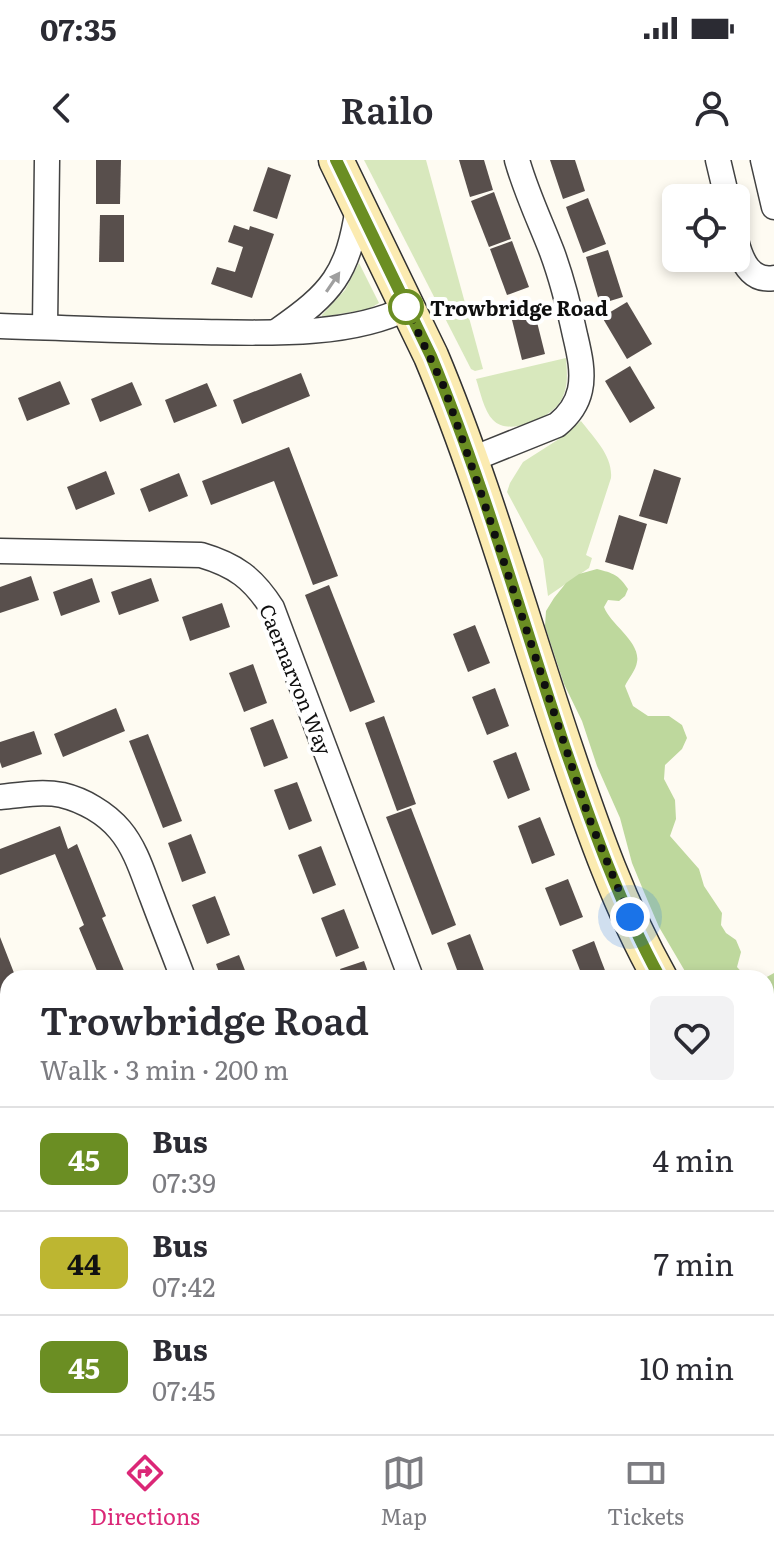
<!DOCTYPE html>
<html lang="en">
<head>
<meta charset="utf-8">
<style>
	body { margin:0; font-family:Literata,serif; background:#f2f2f3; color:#2b2b33; height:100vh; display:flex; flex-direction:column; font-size:30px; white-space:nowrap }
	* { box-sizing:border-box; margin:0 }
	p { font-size:26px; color:#7c7c81 }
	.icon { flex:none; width:44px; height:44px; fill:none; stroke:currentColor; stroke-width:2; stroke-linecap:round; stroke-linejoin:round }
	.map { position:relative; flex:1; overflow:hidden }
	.panel { position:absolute; left:0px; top:810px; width:774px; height:464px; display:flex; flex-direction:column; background:#fff; border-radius:24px 24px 0 0; box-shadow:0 4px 12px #0003 }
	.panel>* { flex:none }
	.badge { padding:0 16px; border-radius:12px; font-size:28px; line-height:52px }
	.controls { position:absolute; left:662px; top:24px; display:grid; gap:16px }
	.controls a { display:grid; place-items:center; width:88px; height:88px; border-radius:12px; background:#fff; box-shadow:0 4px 12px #0003; font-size:40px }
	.you { position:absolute; width:40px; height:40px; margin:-20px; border:6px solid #fff; border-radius:50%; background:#1a73e8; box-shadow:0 0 0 12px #1a73e833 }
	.map>.badge { position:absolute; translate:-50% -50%; box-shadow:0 0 0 4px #fff }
	.round { display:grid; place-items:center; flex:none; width:84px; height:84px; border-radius:12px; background:#f2f2f3 }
	.headline { display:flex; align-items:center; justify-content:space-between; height:136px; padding:0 40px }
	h1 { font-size:38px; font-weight:600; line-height:60px }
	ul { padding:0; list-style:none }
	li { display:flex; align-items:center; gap:24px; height:104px; padding:0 40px; border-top:2px solid #e1e1e2 }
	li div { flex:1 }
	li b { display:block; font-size:30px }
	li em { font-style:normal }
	li .badge { min-width:88px; font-weight:700; text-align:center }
	.status { display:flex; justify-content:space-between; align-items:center; height:56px; padding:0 40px; background:#fff; direction:ltr }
	.status svg { height:22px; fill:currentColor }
	header { display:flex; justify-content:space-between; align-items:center; height:104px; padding:0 40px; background:#fff; font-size:36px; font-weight:600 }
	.menu { display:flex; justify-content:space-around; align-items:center; height:112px; border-top:2px solid #e1e1e2; background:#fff; font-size:22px; color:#7c7c81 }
	.menu a { display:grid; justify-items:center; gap:4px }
	.menu .on { color:#db2777 }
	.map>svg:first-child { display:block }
	.green { fill:#d8e8bd }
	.forest { fill:#bed89d }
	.building { fill:#584f4c }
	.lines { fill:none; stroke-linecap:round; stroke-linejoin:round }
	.lane-casing { stroke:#424242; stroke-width:15 }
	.street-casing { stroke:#424242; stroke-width:27 }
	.secondary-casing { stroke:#313131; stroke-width:37 }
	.lane { stroke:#fff; stroke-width:12 }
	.street { stroke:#fff; stroke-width:24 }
	.secondary { stroke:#fbebb1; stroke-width:34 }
	.oneway { fill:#9f9f9f }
	.line-casing { stroke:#fff; stroke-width:18 }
	.line { stroke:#6b8e23; stroke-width:12 }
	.walk { stroke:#0f0f0f; stroke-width:8; stroke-dasharray:0 14.4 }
	.stop-dot { fill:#fff; stroke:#6b8e23; stroke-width:4 }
	.labels { text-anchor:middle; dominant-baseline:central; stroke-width:8; stroke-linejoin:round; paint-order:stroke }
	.stop-label { font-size:20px; font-weight:bold; fill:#0f0f0f; stroke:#fff; text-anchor:start }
	.street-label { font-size:20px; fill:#0f0f0f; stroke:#fff }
</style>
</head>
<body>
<div class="status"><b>07:35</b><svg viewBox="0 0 49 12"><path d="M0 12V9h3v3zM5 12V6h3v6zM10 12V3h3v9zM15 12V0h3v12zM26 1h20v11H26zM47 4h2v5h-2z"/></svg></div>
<header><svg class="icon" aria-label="back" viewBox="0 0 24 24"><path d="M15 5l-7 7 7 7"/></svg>Railo<svg class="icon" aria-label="person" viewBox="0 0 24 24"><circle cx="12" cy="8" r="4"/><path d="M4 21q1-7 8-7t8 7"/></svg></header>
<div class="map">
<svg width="774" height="1274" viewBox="0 0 774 1274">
	<rect width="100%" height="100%" fill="#fefbf2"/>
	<g class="green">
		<path d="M364,0H426L483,209L475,211L471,209Z"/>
		<path d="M359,103L379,143L369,149L322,157V155L345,130Z"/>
		<path d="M566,198C567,213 569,228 560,242C550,258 509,277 493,260C484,251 480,231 476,219Z"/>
		<path d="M581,261C594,278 613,296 611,318L586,395L592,398L589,408L548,436L543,399L507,332L510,323L523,302L559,279Z"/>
	</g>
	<g class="forest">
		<path d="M597,409C613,413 619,415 628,429L625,436L619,441L608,440L604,447C610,464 641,482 637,502C636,510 628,519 625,526L633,546L648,556H669L682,565L687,578L682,589L665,605L664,619L675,640L676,659L670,676L699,709L704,726L722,753L721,765L726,773L736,780L741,792L737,807L747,818H689L659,767L644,732L632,703L620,658L597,606L582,561L564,524L545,466L546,451L554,438L566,423L579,414Z"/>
		<path d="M774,813V961L766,948L765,818Z"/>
	</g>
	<g class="building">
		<path d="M96,0H121L120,44H96Z"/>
		<path d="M459,0H484L493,30L470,37Z"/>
		<path d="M550,0H575L585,31L563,39Z"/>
		<path d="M268,7L291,15L277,59L253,51Z"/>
		<path d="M494,32L511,79L489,87L471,41Z"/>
		<path d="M588,38L606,84L583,93L566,47Z"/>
		<path d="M100,55H124V102H99Z"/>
		<path d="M234,65L249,70L250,66L274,74L252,138L211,124L217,107L235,112L243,87L228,82Z"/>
		<path d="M512,81L529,127L507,135L490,89Z"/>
		<path d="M608,90L623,137L600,144L586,97Z"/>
		<path d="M627,142L652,184L627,199L602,157Z"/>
		<path d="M533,146L545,194L522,200L510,152Z"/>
		<path d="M630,206L655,248L630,263L605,221Z"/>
		<path d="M301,213L310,236L242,264L233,240Z"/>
		<path d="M60,221L70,244L27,261L18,238Z"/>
		<path d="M132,222L142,245L100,262L91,239Z"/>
		<path d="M207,223L217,246L174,263L165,240Z"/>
		<path d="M289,287L338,416L313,425L274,321L211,345L202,321Z"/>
		<path d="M654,309L681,318L667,364L639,356Z"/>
		<path d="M106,311L115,334L76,350L67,327Z"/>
		<path d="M179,313L188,336L149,352L140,329Z"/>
		<path d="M619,355L647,364L633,410L605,402Z"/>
		<path d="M31,416L39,440L0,453V427Z"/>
		<path d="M92,418L100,442L61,456L53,432Z"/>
		<path d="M151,418L159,441L119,455L111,432Z"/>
		<path d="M329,425L375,542L350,552L305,435Z"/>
		<path d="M222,443L230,467L190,481L182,457Z"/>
		<path d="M475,465L490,503L468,512L453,474Z"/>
		<path d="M253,504L267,543L244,552L229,513Z"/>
		<path d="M495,528L509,566L487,575L472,537Z"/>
		<path d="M116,548L125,571L63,597L54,574Z"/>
		<path d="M384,556L416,644L397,651L365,563Z"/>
		<path d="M273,559L288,598L264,607L250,568Z"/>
		<path d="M34,571L42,594L2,608L0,602V582Z"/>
		<path d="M148,574L182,661L163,668L129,581Z"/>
		<path d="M516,592L530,630L508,639L493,601Z"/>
		<path d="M297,622L312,661L289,670L274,630Z"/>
		<path d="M411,648L456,765L432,775L386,657Z"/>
		<path d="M540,657L555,695L532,704L518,666Z"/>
		<path d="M60,666L68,689L77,684L106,756L102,758L127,818H100L79,768L84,765L55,694L0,715V689Z"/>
		<path d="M191,674L206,713L182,722L168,683Z"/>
		<path d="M321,686L336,725L313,734L298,695Z"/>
		<path d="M568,719L583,757L560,766L545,728Z"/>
		<path d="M215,736L230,775L207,784L192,745Z"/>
		<path d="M344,749L359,788L336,797L321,758Z"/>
		<path d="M470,774L485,813L472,818H460L447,783Z"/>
		<path d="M0,777L16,818H8V853L0,856Z"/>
		<path d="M594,781L601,800L608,818H583L572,790Z"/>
		<path d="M239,795L248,818H221L216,804Z"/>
		<path d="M364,801L370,818H344L340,809Z"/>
		<path d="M8,869V893L0,872Z"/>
		<path d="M766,1073L774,1084V1094L766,1100Z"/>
		<path d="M774,1253V1274H765L759,1269L762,1266H766V1262Z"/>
		<path d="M107,1266H132L131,1274H106Z"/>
		<path d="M347,1266H404L403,1274H346Z"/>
		<path d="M587,1266H623L632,1274H596Z"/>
	</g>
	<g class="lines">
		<defs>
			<path id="lane" d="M281,1274L282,1266"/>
			<g id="street">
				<path d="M718,0L727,38"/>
				<path d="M763,0L774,47"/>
				<path d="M736,80C741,100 750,122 774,118"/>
				<path d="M0,166C67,168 135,171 202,172C265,173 350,177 407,148"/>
				<path d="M45,167L47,0"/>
				<path d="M277,171C332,133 348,114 358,47"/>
				<path d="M470,300L557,265C568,256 577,244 580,230C584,212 579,192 575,175C569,147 562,119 552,92C540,61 526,32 517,0"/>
				<path d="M0,391L201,395C235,405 253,418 272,448L411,818"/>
				<path d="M0,637C20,635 42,631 62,635C83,640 106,653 120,670C136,689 143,714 152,737C162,764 173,791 183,818"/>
				<path d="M0,1011L8,1035"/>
				<path d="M689,1266L697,1274"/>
				<path d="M67,1274L68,1266"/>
				<path d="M464,1274L465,1266"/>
			</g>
			<g id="secondary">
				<path d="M336,0L431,196C485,325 522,461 567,593C593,670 620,747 660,818"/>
				<path d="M766,992L774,1003"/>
			</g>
		</defs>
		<use href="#lane" class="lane-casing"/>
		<use href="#street" class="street-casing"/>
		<use href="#secondary" class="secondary-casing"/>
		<use href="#lane" class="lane"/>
		<use href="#street" class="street"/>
		<use href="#secondary" class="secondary"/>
	</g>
	<defs><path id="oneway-solid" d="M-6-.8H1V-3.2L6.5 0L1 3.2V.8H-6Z" transform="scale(2)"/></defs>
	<use class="oneway" href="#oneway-solid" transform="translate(333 122) rotate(-56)"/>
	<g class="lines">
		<defs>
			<path id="line" d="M336,0L431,196C484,324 521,457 565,588C592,666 620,745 660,818"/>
		</defs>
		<use href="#line" class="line-casing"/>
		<use href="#line" class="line"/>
		<path class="walk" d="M406,147L444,227L480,330L589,658L630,757"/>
	</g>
	<circle class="stop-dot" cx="406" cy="147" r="16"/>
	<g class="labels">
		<g class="stop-label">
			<text x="430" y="147">Trowbridge Road</text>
		</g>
		<g class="street-label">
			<text transform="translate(297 519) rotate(68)">Caernarvon Way</text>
		</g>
	</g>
</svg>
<div class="controls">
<a><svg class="icon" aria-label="locate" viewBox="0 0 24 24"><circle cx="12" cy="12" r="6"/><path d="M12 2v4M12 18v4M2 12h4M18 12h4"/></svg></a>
</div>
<div class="you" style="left:630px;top:757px"></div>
<section class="panel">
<div class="headline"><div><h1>Trowbridge Road</h1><p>Walk · 3 min · 200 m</p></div><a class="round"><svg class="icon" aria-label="heart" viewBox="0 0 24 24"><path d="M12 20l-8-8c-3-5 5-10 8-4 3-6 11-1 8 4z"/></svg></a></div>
<ul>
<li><span class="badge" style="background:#6b8e23;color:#fff">45</span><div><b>Bus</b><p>07:39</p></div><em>4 min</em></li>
<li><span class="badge" style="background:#bdb631;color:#111">44</span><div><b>Bus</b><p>07:42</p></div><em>7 min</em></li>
<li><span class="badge" style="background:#6b8e23;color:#fff">45</span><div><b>Bus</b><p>07:45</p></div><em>10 min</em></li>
</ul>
</section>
</div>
<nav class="menu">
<a class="on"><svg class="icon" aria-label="directions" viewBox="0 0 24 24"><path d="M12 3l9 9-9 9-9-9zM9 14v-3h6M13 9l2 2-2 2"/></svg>Directions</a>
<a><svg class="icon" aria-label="map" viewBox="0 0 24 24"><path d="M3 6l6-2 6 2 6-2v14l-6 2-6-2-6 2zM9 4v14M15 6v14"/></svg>Map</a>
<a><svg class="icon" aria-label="tickets" viewBox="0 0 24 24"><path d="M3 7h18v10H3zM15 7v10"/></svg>Tickets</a>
</nav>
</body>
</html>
